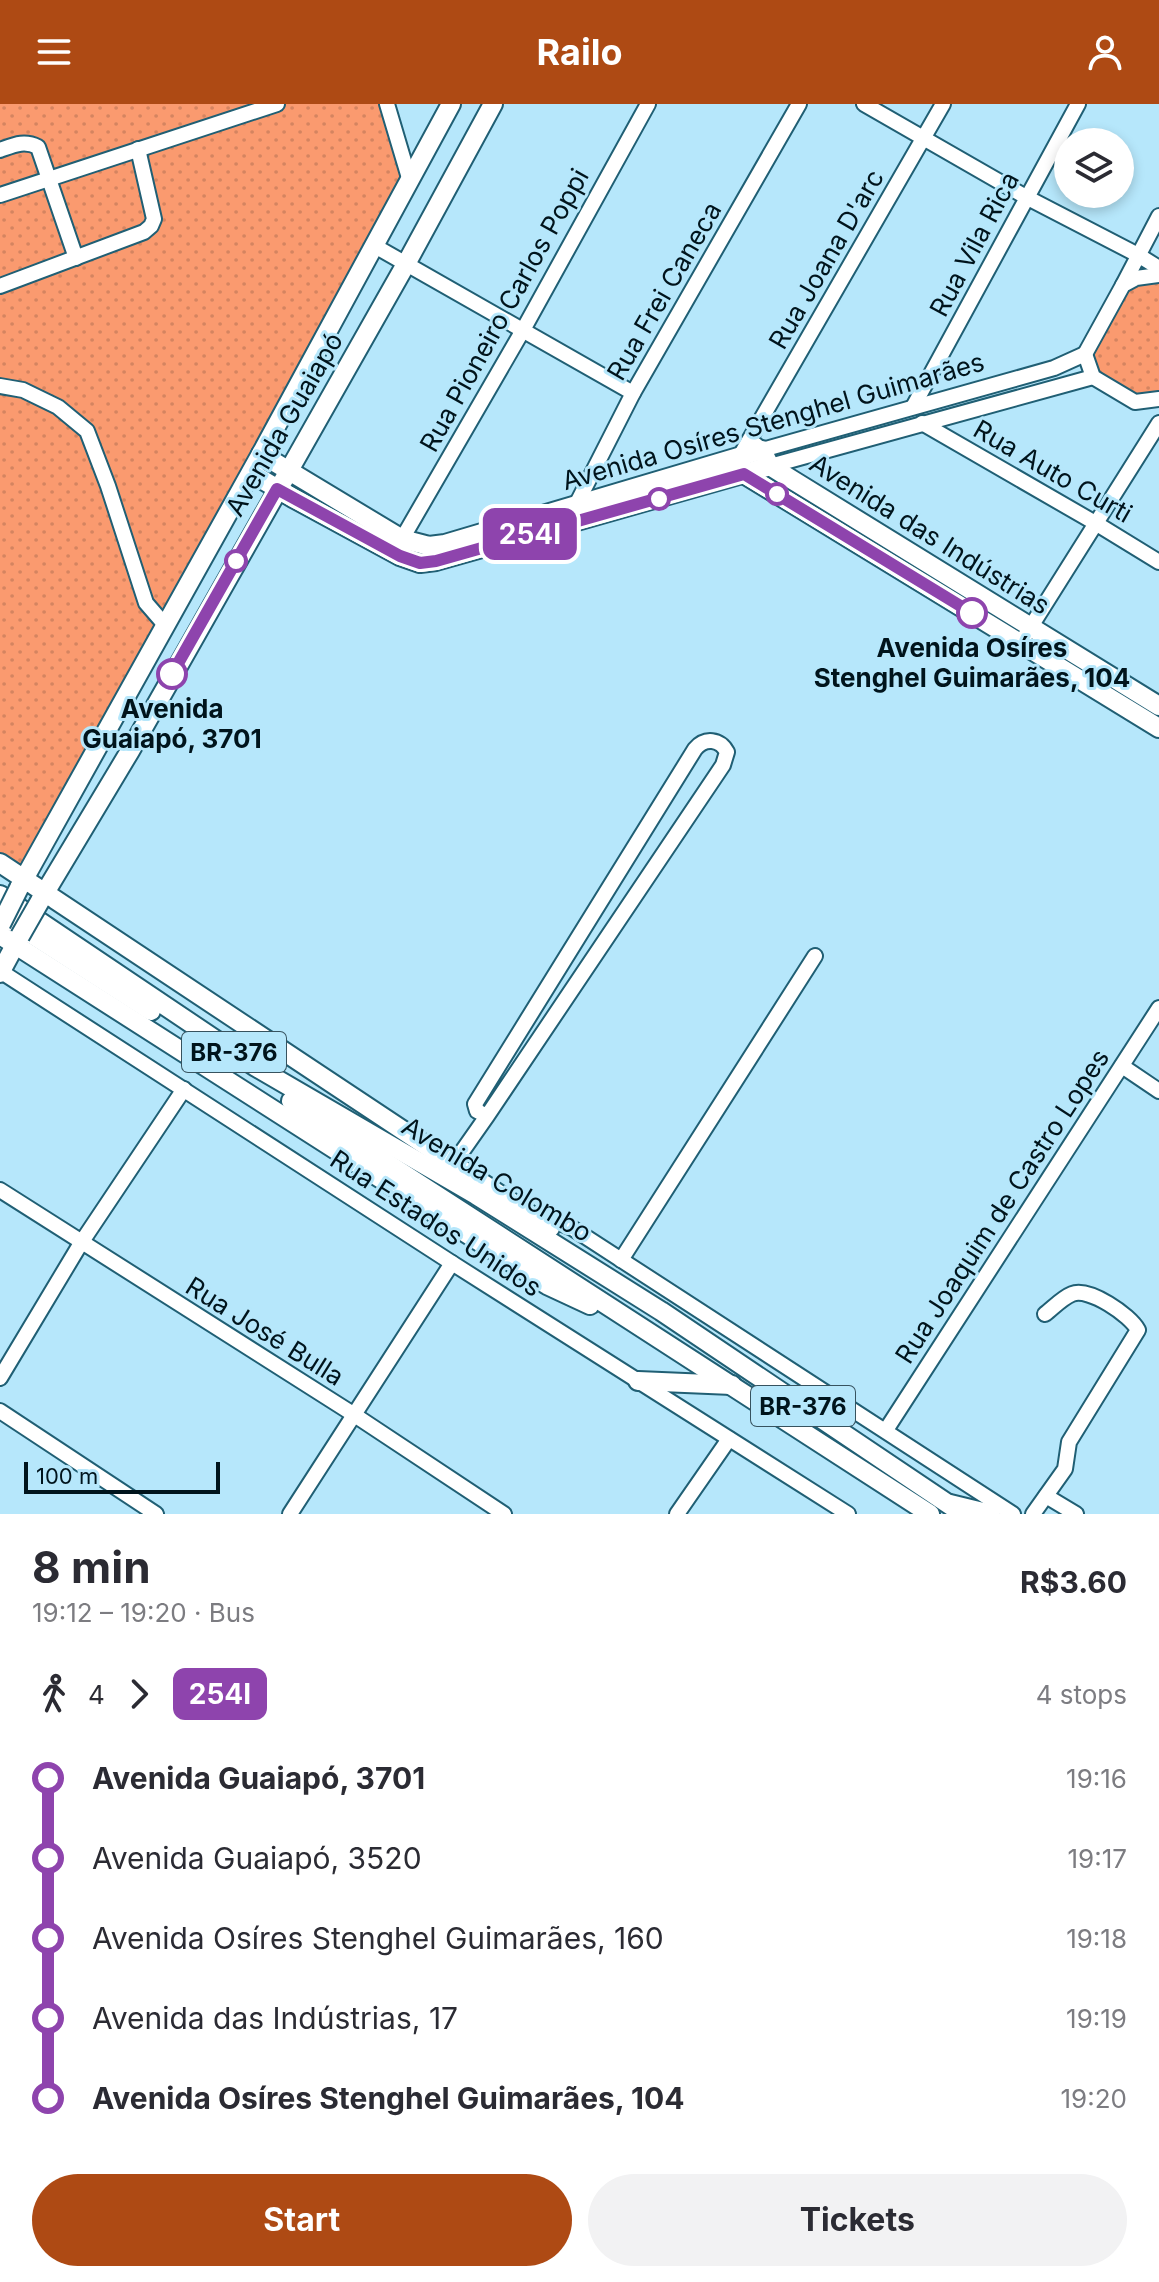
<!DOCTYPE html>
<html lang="en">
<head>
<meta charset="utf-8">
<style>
	body { margin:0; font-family:Inter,sans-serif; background:#f2f2f3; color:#2b2b33; height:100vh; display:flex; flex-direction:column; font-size:30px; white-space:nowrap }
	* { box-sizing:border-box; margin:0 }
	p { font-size:26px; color:#7c7c81 }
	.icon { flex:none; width:44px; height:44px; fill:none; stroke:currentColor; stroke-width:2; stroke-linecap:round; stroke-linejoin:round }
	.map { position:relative; height:1410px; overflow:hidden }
	.side { display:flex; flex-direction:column; background:#fff; flex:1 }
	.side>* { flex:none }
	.badge { padding:0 16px; border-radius:12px; font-size:28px; line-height:52px }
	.fabs { position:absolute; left:1054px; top:24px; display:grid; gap:16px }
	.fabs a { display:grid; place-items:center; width:80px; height:80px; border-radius:50%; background:#fff; box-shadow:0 4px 12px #0003; font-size:40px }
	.scale { position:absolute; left:24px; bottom:20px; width:196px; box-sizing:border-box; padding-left:8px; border:4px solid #00141c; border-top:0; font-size:22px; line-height:28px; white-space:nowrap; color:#00141c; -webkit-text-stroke:6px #b6e7fb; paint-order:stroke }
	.map>.badge { position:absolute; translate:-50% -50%; box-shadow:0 0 0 4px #fff }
	.legs { display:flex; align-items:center; gap:12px; height:88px; padding:0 32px; font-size:26px }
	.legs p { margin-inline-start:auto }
	.headline { display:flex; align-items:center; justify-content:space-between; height:136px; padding:0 32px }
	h1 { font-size:44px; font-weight:700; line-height:60px }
	.cta { display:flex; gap:16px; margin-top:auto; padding:16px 32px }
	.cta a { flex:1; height:92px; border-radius:48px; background:#ae4a14; color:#fff; font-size:32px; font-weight:700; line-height:92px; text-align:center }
	.cta a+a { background:#f2f2f3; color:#2b2b33 }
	ul { padding:0 32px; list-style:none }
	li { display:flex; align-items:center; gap:28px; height:80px; font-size:30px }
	li i { display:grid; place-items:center; width:12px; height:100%; margin:0 10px; background:currentColor }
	li i::after { content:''; width:20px; height:20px; margin:-10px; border:6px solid; border-radius:50%; background:#fff }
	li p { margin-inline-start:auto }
	li:first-child i { background:linear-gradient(#0000 50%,currentColor 0) }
	li:last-child i { background:linear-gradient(currentColor 50%,#0000 0) }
	header { display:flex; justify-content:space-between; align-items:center; height:104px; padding:0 32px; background:#ae4a14; color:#fff; font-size:36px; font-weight:700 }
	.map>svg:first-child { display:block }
	.park { fill:url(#park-dots) }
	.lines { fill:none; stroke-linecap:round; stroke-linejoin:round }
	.minor-casing { stroke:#205f74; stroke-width:18 }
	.major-casing { stroke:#205f74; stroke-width:22 }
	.minor { stroke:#fff; stroke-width:14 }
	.major { stroke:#fff; stroke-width:18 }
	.major-bridge-casing { stroke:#205f74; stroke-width:22; stroke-linecap:butt }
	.major-bridge { stroke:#fff; stroke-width:18 }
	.line-1-casing { stroke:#fff; stroke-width:18 }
	.line-1 { stroke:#8e44ad; stroke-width:12 }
	.stop-1-dot { fill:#fff; stroke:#8e44ad; stroke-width:4 }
	.labels { text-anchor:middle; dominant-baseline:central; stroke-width:6; stroke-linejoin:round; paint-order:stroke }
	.shield { fill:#b6e7fb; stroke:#37535f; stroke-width:2 }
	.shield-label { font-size:24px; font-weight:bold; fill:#00141c }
	.street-label { font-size:26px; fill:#00141c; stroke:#b6e7fb }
	.stop-label { font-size:26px; font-weight:bold; fill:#00141c; stroke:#b6e7fb }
</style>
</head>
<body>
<header><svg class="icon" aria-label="menu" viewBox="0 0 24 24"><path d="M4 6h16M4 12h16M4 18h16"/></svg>Railo<svg class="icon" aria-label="person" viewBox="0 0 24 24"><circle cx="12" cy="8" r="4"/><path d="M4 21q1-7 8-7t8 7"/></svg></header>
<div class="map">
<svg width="1159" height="1410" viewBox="0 0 1159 1410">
	<defs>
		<pattern id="park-dots" width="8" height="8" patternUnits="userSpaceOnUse" patternTransform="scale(2)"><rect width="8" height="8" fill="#fa9a6f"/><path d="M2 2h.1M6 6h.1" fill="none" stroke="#d48460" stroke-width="1.8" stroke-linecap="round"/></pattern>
	</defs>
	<rect width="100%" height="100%" fill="#b6e7fb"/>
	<g class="park">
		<path d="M0,0H387L409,74L24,774L0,759Z"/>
		<path d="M1159,171V295L1151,297L1093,273L1085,250L1123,181Z"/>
	</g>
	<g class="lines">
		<defs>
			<g id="minor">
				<path d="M387,0L409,74"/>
				<path d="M864,0L1026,93L1138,151L1159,164"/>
				<path d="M0,46C14,41 24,36 38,43L76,154"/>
				<path d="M0,91L277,0"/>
				<path d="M373,141L633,289"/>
				<path d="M1123,181L1159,112"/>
				<path d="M0,182L144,128L151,122L154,115L138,45"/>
				<path d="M1085,250L1123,181L1136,174L1159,171"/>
				<path d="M1085,250L1093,273L1135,298L1159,295"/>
				<path d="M0,282L23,286L58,303L87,327L108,382L146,499L165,521"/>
				<path d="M913,303L1078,0"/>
				<path d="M922,319L1097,420L1159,458"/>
				<path d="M755,340L762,346L1054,264L1085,250"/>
				<path d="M740,352L943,0"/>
				<path d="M770,362L1093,273"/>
				<path d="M576,401L633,289L799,0"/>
				<path d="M402,435L523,226L648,0"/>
				<path d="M1025,532L1159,319"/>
				<path d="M0,867L452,1159L848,1410"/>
				<path d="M1122,962L1159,987"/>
				<path d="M454,1059L487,1012L723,661L727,648C720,635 705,633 695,645L475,1000L477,1007L487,1012"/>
				<path d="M0,1086L353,1310L504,1410"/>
				<path d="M540,1111L572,1124L1013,1410"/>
				<path d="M621,1156L815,852"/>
				<path d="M0,1274L81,1139L184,985"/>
				<path d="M0,1307L156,1410"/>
				<path d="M886,1326L1159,904"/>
				<path d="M1046,1392L1076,1410"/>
				<path d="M290,1410L452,1159"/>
				<path d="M677,1410L729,1335"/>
				<path d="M1033,1410L1065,1365L1069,1338L1138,1226C1130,1211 1089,1183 1072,1190C1062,1194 1053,1204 1045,1210"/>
			</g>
			<g id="major">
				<path d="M261,350L402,435L429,442L445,440L762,346L770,362L786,372L1159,602"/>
				<path d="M742,363L744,370L1159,624"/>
				<path d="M251,369L293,394L400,452L420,459L436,457L770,362"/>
				<path d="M0,759L550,1124"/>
				<path d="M19,784L261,350L451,0"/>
				<path d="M0,791L256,963L476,1091L661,1207L963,1410"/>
				<path d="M40,797L130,647L406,160L493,0"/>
				<path d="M0,810L151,907"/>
				<path d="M0,831L547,1181L590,1201"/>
				<path d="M0,869L20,832"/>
				<path d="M291,997L930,1410"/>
				<path d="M638,1277L732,1281"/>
				<path d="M950,1400L991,1410"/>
			</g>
		</defs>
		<use href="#minor" class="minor-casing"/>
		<use href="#major" class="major-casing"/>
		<use href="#minor" class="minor"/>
		<use href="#major" class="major"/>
		<defs>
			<g id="major-bridge">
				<path d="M1,820L19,784"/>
				<path d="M20,832L40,797"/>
			</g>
		</defs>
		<use href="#major-bridge" class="major-bridge-casing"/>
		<use href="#major-bridge" class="major-bridge"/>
	</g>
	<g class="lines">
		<defs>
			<path id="line-1" d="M172,570L277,385L400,452L420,459L436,457L744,370L972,509"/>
		</defs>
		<use href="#line-1" class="line-1-casing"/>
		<use href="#line-1" class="line-1"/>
	</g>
	<g class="stop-1-dot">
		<circle cx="777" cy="390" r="10"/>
		<circle cx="659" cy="395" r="10"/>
		<circle cx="236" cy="457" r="10"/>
		<circle cx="972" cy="509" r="14"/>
		<circle cx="172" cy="570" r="14"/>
	</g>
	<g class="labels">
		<g class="shield">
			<rect x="182" y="928" width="104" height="40" rx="6"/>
			<rect x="751" y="1282" width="104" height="40" rx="6"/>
		</g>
		<g class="shield-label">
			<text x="234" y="948">BR-376</text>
			<text x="803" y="1302">BR-376</text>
		</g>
		<g class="street-label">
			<text transform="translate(974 140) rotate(-62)">Rua Vila Rica</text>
			<text transform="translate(826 155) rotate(-60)">Rua Joana D'arc</text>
			<text transform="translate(664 187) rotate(-60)">Rua Frei Caneca</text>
			<text transform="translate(504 206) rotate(-61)">Rua Pioneiro Carlos Poppi</text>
			<text transform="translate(773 317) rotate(-16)">Avenida Osíres Stenghel Guimarães</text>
			<text transform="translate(284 320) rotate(-60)">Avenida Guaiapó</text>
			<text transform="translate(1053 367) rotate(30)">Rua Auto Curti</text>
			<text transform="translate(930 430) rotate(32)">Avenida das Indústrias</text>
			<text transform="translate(497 1075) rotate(31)">Avenida Colombo</text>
			<text transform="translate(1002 1102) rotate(-57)">Rua Joaquim de Castro Lopes</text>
			<text transform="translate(436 1119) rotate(33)">Rua Estados Unidos</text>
			<text transform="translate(265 1227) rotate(32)">Rua José Bulla</text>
		</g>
		<g class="stop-label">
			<text x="972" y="543">Avenida Osíres<tspan x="972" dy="30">Stenghel Guimarães, 104</tspan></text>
			<text x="172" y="604">Avenida<tspan x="172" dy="30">Guaiapó, 3701</tspan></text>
		</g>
	</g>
</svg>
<div class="fabs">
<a><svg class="icon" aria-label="layers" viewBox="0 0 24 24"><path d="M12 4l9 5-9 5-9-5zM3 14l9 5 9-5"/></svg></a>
</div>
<div class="scale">100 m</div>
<b class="badge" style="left:530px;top:430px;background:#8e44ad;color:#fff">254I</b>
</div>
<section class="side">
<div class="headline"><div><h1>8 min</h1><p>19:12 – 19:20 · Bus</p></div><b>R$3.60</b></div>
<div class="legs"><svg class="icon" aria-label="walk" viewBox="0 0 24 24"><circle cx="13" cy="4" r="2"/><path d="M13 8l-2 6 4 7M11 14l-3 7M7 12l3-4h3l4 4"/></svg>4<svg class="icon" aria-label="forward" viewBox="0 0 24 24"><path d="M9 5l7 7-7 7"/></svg><b class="badge" style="background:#8e44ad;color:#fff">254I</b><p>4 stops</p></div>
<ul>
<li><i style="color:#8e44ad"></i><b>Avenida Guaiapó, 3701</b><p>19:16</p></li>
<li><i style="color:#8e44ad"></i><span>Avenida Guaiapó, 3520</span><p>19:17</p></li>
<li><i style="color:#8e44ad"></i><span>Avenida Osíres Stenghel Guimarães, 160</span><p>19:18</p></li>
<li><i style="color:#8e44ad"></i><span>Avenida das Indústrias, 17</span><p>19:19</p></li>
<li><i style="color:#8e44ad"></i><b>Avenida Osíres Stenghel Guimarães, 104</b><p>19:20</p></li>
</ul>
<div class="cta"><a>Start</a><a>Tickets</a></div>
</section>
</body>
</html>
